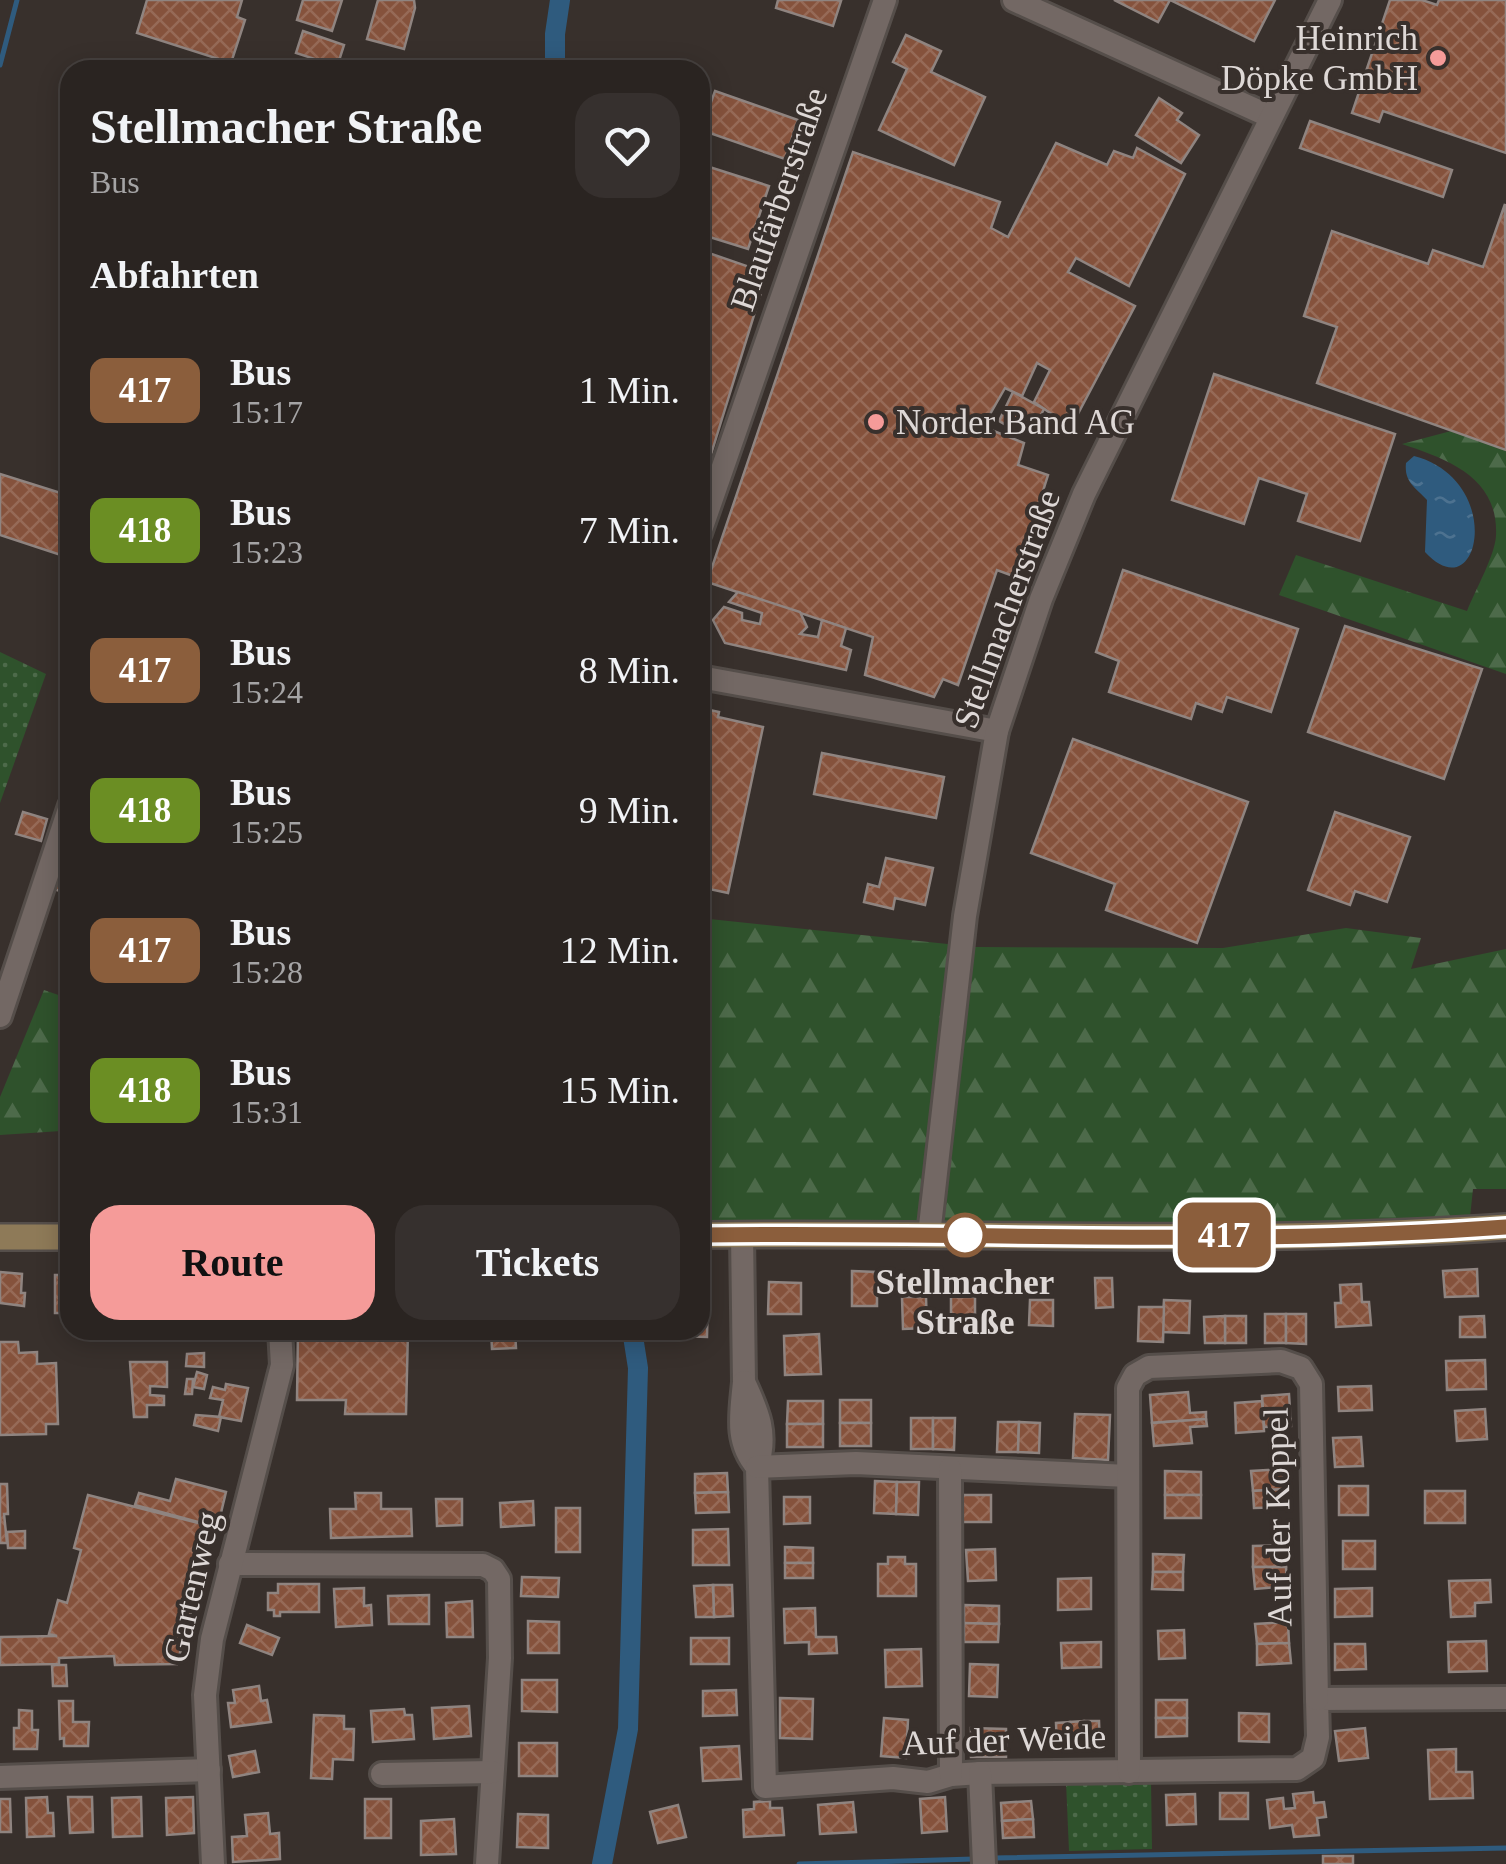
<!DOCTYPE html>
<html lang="de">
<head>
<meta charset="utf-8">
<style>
	body { margin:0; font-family:"Times New Roman",serif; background:#36302e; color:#f1f3f6; height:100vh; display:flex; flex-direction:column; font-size:38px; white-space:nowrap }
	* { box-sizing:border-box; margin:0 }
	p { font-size:32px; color:#a5a4a5 }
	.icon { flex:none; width:55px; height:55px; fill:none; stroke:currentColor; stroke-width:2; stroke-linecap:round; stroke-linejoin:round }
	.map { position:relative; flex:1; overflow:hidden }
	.sheet { position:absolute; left:60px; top:60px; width:650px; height:1280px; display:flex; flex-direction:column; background:#2a2421; border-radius:30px; box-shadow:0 5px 25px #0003,0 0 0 2px #46413f }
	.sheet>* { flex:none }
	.badge { padding:0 20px; border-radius:15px; font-size:35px; line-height:65px }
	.map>.badge { position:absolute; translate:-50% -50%; box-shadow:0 0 0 5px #fff }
	h2 { padding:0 30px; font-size:38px; line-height:90px }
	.round { display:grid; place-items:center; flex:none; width:105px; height:105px; border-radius:30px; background:#36302e }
	.summary { display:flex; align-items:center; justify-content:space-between; height:170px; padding:0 30px }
	h1 { font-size:48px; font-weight:600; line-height:75px }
	.cta { display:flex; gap:20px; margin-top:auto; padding:20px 30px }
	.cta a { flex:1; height:115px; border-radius:30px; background:#f59b99; color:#111; font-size:40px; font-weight:600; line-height:115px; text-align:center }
	.cta a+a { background:#36302e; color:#f1f3f6 }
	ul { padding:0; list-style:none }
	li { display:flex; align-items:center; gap:30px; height:140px; padding:0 30px }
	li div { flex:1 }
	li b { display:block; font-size:38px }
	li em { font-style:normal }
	li .badge { min-width:110px; font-weight:700; text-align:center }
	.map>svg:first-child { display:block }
	.grass { fill:url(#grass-dots) }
	.forest { fill:url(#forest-firs) }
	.water { fill:url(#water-ripples) }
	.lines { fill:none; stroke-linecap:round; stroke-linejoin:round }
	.stream { stroke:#2f5b7e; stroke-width:5 }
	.canal { stroke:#2f5b7e; stroke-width:20 }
	.building { fill:url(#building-cross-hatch); stroke:#8f8480; stroke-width:2.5 }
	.minor-casing { stroke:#554e4a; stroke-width:28 }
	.secondary-casing { stroke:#554e4a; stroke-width:30 }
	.minor { stroke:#736864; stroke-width:22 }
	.secondary { stroke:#8e7a58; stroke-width:25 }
	.line-casing { stroke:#fff; stroke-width:22 }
	.line { stroke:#8b5e3c; stroke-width:15 }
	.poi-dot { fill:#f59b99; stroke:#38302c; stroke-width:4 }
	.stop-dot { fill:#fff; stroke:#8b5e3c; stroke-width:5 }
	.labels { text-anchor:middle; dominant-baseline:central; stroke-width:8; stroke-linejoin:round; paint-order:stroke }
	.poi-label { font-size:35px; fill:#ded8d6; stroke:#38302c; text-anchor:end }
	.street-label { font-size:35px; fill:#ded8d6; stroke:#38302c }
	.stop-label { font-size:35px; font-weight:bold; fill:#ded8d6; stroke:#38302c }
</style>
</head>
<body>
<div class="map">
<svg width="1506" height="1864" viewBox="0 0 1506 1864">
	<defs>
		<pattern id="grass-dots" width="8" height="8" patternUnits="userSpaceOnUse" patternTransform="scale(2.5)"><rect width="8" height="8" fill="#2f522c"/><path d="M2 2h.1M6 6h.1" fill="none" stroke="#4d6a4a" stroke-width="1.8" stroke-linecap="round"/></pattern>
		<pattern id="forest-firs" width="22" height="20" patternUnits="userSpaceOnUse" patternTransform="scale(2.5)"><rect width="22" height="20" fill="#2f522c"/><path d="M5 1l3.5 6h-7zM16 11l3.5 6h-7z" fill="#4d6a4a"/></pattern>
		<pattern id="water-ripples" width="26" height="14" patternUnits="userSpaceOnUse" patternTransform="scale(2.5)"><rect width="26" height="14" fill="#2f5b7e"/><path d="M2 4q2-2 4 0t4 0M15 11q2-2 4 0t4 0" fill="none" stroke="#4d7290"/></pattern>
		<pattern id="building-cross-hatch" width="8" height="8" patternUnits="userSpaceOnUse" patternTransform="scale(2.5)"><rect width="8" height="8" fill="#85523c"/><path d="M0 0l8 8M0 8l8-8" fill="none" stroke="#966a57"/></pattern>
	</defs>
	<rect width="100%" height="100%" fill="#38302c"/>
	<g class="grass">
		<path d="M0,652L46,674L0,803Z"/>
		<path d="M1151,1781L1152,1849L1069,1851L1066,1782Z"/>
	</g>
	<g class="forest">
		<path d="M1451,431L1506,450V674L1279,595L1296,555L1467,611C1475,591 1495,555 1496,536C1499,477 1447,459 1402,444Z"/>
		<path d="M700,918L976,947L1223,948L1346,928L1421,938L1411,969L1506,949V1189H1473L1470,1217L1293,1225L842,1223L700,1226Z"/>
		<path d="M44,990L70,999V1225L61,1131L0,1135V1097Z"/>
	</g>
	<path class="water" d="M1414,456C1506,480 1480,612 1425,552L1427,500C1415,487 1404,482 1406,463Z"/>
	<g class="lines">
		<g class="stream">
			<path d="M0,65L17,0"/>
			<path d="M994,1858L1506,1848"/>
			<path d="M799,1864L974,1859"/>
		</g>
		<g class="canal">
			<path d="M555,70V34L560,0"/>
			<path d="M602,1864L628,1729L638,1368L632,1330"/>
		</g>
	</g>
	<g class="building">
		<path d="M147,0H242L237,17L245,20L231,63L137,33Z"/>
		<path d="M303,0H342L332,31L297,20Z"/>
		<path d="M378,0H414L415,8L404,49L367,39Z"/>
		<path d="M778,0H837L841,1L833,26L776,8Z"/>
		<path d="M1114,0H1275L1254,41L1170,0L1158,22Z"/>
		<path d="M1390,0H1422L1437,5L1439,0H1506V153L1383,111L1379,122L1352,113Z"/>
		<path d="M303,31L344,45L336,70H315L318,60L296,53Z"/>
		<path d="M906,35L941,51L931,72L985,97L954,165L879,130L907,69L893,62Z"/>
		<path d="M715,91L798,120L785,159L701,130Z"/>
		<path d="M1159,98L1182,113L1177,120L1199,135L1181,163L1136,135Z"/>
		<path d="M1310,121L1452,170L1443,197L1300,148Z"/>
		<path d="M1056,143L1107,165L1114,151L1133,158L1137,148L1185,174L1129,286L1076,258L1068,272L1135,306L1071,427L1034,402L1050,370L1037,363L1022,396L1005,388L989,416L986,428L1024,443L1018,465L1048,475L1016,577L997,570L958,685L943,679L934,697L865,675L873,637L707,582L853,152L1000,202L991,228L1008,237Z"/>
		<path d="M700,164L769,186L748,249L700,234Z"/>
		<path d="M1505,204L1506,450L1317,383L1337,327L1304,316L1332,231L1428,264L1433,250L1483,267Z"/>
		<path d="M700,250L767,273L700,490Z"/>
		<path d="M1214,374L1395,434L1360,541L1298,521L1307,494L1259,478L1244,524L1172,500Z"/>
		<path d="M1013,392L1044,409L1032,431L1014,421L1011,428L999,421Z"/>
		<path d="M0,474L70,496V558L0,535Z"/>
		<path d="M1123,570L1298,629L1271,712L1227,697L1222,712L1196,703L1191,719L1109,692L1119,661L1096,652Z"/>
		<path d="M738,592L800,612L807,627L800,634L818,637L822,620L846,628L841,646L851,650L846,670L725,643L713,620L724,607L742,613V620L760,624L762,613L729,602Z"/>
		<path d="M1345,626L1482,669L1444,779L1308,732Z"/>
		<path d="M700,708L719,712L718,717L763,727L728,893L700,887Z"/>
		<path d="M1073,739L1248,802L1197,943L1106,910L1115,884L1031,853Z"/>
		<path d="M822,753L944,777L936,818L814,794Z"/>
		<path d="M23,812L47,819L41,841L16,834Z"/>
		<path d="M1335,812L1410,837L1387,902L1355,891L1350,905L1308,890Z"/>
		<path d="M886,858L933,868L925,905L895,898L893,909L864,902L868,884L879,887Z"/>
		<path d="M55,870L70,874V894L50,888Z"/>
		<path d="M1477,1269L1478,1296L1445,1297L1443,1271Z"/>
		<path d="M852,1271L877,1272V1306H852Z"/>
		<path d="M0,1272L22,1274L21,1293H25L24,1306L0,1303Z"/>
		<path d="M55,1275H69L70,1313H55Z"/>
		<path d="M1095,1278H1112L1113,1307L1096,1308Z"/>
		<path d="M769,1282L801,1283V1314H768Z"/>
		<path d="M1361,1284L1362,1302H1369L1371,1325L1336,1327L1335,1303H1341L1340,1285Z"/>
		<path d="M700,1294H708L707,1337L677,1336V1330H700Z"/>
		<path d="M902,1297H926L927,1328L903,1329Z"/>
		<rect x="951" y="1297" width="24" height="25"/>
		<path d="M1030,1300H1053V1326L1029,1325Z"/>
		<path d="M1164,1300L1190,1301L1189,1333L1162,1332Z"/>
		<path d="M1139,1307H1164L1163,1342L1138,1341Z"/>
		<rect x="1265" y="1314" width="21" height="29"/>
		<path d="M1286,1314H1306V1344L1286,1343Z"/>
		<rect x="1225" y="1316" width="21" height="27"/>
		<path d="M1225,1316V1343H1205L1204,1317Z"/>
		<path d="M1484,1316L1485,1337H1460V1317Z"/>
		<path d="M298,1330H408L406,1414H345L346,1400H297Z"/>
		<rect x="435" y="1330" width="36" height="6"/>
		<path d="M491,1330H515L516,1348L492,1349Z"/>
		<path d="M819,1334L821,1374L785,1375L784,1336Z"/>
		<path d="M0,1342H18L19,1353L37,1352V1364L56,1363L58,1424H46V1434L0,1435Z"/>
		<path d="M204,1353V1367L186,1366L187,1354Z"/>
		<path d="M1485,1360L1486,1389L1447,1390L1446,1361Z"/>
		<path d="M130,1362H167V1387L150,1386V1395L164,1396V1405H147V1417H134Z"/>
		<path d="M197,1372L207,1375L204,1389L193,1387Z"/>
		<path d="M187,1379H193L192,1394H185Z"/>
		<path d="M226,1384L248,1388L241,1421L219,1417L223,1400L210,1398L213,1387L225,1390Z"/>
		<path d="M1371,1386L1372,1410L1339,1411L1338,1387Z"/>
		<path d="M1188,1392L1190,1413L1206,1412V1419L1152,1423L1150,1395Z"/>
		<path d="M1289,1394L1291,1426L1264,1427L1262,1396Z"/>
		<rect x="840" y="1400" width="31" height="23"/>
		<path d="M788,1401H823V1424H787Z"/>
		<path d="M1262,1401L1264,1431L1236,1433L1235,1403Z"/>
		<path d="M1485,1409L1487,1439L1457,1441L1455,1411Z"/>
		<path d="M1075,1414L1110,1415L1108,1460L1073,1458Z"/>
		<path d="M196,1415L221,1417L218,1431L194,1425Z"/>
		<rect x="911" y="1418" width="22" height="31"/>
		<path d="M933,1418H955L954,1450L933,1449Z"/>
		<path d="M1206,1419L1207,1426L1190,1427L1192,1443L1154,1446L1152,1423Z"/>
		<path d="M998,1422H1019L1018,1452H997Z"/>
		<path d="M1019,1422L1040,1423L1039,1453L1018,1452Z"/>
		<rect x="840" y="1423" width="31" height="23"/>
		<rect x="787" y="1424" width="36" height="23"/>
		<path d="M1361,1437L1363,1466L1335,1467L1333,1438Z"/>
		<path d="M1283,1469L1284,1489L1253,1491L1251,1471Z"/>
		<path d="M1165,1471L1201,1472V1495H1165Z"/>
		<path d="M727,1473L728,1492L695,1493V1474Z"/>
		<path d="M176,1479L226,1492L219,1521L214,1520L213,1526L135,1505L139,1493L170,1501Z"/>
		<path d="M875,1481L897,1482L896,1514L874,1513Z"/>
		<path d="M897,1482H919L918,1515L896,1514Z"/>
		<path d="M0,1484H7L8,1514H4L7,1543H0Z"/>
		<rect x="1339" y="1486" width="29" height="29"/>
		<path d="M1284,1489L1286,1507L1254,1508L1253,1491Z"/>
		<rect x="1425" y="1491" width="40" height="32"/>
		<path d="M728,1492L729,1512L696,1513L695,1493Z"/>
		<path d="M355,1493H381V1509H411L412,1536L331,1538L330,1509H356Z"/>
		<path d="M88,1495L214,1527L177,1664L115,1665L114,1656L59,1658V1664L0,1665V1637L57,1636L49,1634L58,1600L67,1603L81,1550L74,1548Z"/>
		<rect x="962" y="1495" width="29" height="27"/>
		<rect x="1165" y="1495" width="36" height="23"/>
		<path d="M784,1497H810V1523L784,1524Z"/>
		<path d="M436,1499H462V1525L437,1526Z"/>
		<path d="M533,1501L534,1525L501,1527L500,1503Z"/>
		<rect x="556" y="1508" width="24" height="44"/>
		<path d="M728,1529L729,1565H693V1530Z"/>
		<path d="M25,1531V1548H8L7,1532Z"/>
		<rect x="1343" y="1541" width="32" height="28"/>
		<path d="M1285,1545L1286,1567H1253V1546Z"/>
		<path d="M785,1547L813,1548V1563H785Z"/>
		<path d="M995,1549L996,1580L968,1581L966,1550Z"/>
		<path d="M1153,1554L1184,1555L1183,1572H1153Z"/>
		<path d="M888,1557H905V1564H916V1596H878V1564H888Z"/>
		<rect x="785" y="1563" width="28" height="15"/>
		<path d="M1253,1567H1286L1287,1586L1255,1589Z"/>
		<path d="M1153,1572H1183V1590L1152,1589Z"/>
		<path d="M522,1577L559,1578L558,1597L521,1596Z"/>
		<path d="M1091,1578V1609L1058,1610V1579Z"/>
		<path d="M1490,1580L1491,1602L1475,1603V1616L1451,1617L1449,1581Z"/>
		<path d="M278,1584H319V1612H280V1616H274V1610H268V1593H278Z"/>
		<path d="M713,1585H732L733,1616L714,1617Z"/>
		<path d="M713,1585L714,1617H696L694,1586Z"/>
		<path d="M364,1588V1606L371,1605L372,1625L336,1627L334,1589Z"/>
		<path d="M1372,1588V1616L1335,1617V1589Z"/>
		<path d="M429,1595V1624H389L388,1596Z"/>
		<path d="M472,1601L473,1637H447L446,1603Z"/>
		<path d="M964,1605L999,1606V1624L964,1623Z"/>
		<path d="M815,1608L816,1637H836L837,1653L809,1654V1642L785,1643L784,1609Z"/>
		<path d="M528,1621L559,1622V1653H528Z"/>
		<path d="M1288,1622L1289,1643L1257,1644L1255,1624Z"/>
		<path d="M964,1623L999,1624L998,1642H964Z"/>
		<path d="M247,1625L279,1638L272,1655L240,1643Z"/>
		<path d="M1184,1630L1185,1658L1159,1659L1158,1631Z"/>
		<rect x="691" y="1638" width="38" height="26"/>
		<path d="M1486,1641L1487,1671L1449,1672L1448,1642Z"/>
		<path d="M1101,1642V1667L1062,1668L1061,1643Z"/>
		<path d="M1289,1643L1291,1663L1257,1665V1644Z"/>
		<path d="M1335,1644H1365L1366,1669L1335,1670Z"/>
		<path d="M921,1649L922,1686L886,1687L885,1650Z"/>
		<path d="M970,1664L998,1665L997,1697L969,1696Z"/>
		<path d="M52,1665H66L67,1686H53Z"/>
		<path d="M522,1680H557V1712L522,1711Z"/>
		<path d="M259,1686L261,1701L267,1700L271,1722L231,1727L228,1703H235L233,1690Z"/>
		<path d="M736,1690L737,1715L703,1716V1691Z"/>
		<path d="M780,1698L813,1699L812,1739L780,1738Z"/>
		<rect x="1156" y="1700" width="31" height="18"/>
		<path d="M59,1701H73V1722H89L88,1746H64V1738L60,1739Z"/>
		<path d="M469,1706L471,1736L434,1739L432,1708Z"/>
		<path d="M404,1709L405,1715H412L414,1739L373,1742L371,1711Z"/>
		<path d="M19,1710L32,1711V1730H38L37,1749H14V1728H19Z"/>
		<path d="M1239,1713L1269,1714V1742L1239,1741Z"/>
		<path d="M314,1715L344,1716V1729H354L353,1760L333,1759L332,1779L311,1778Z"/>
		<path d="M884,1718L908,1720L906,1758L881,1756Z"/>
		<path d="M1156,1718H1187V1736L1156,1737Z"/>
		<path d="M1084,1721H1099L1100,1748L1085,1749Z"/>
		<path d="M1084,1721L1085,1749L1071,1750L1070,1722Z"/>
		<path d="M1070,1722L1071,1750H1057L1056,1723Z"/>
		<path d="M971,1728L1006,1729V1757H971Z"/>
		<path d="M1365,1728L1368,1758L1339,1761L1335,1731Z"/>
		<rect x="519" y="1743" width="38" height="33"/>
		<path d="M739,1746L741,1779L703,1781L701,1748Z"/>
		<path d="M1456,1749V1772H1472L1473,1798L1430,1799L1428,1750Z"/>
		<path d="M255,1751L259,1772L233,1777L229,1756Z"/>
		<path d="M1313,1792L1314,1803L1324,1802L1326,1817L1317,1818L1319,1835L1294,1837L1292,1825L1270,1828L1267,1800L1283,1798L1284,1809L1295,1808L1293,1794Z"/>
		<rect x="1220" y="1793" width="28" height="26"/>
		<path d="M1195,1794L1196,1824L1167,1825L1166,1795Z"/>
		<path d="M47,1797L48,1813H53L54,1836L27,1837L26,1798Z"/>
		<path d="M68,1797H92L93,1832L70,1833Z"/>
		<path d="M141,1797L142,1836L113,1837L112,1798Z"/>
		<path d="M193,1797L194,1833L167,1835L166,1798Z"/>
		<path d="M945,1797L947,1831L922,1833L920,1799Z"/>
		<path d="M0,1799H10L11,1832H0Z"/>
		<rect x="365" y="1799" width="26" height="39"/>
		<path d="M770,1801V1808H782L784,1835L744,1837L743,1810L754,1809V1802Z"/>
		<path d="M1031,1801L1033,1819L1002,1821L1001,1803Z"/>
		<path d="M853,1802L856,1832L820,1834L818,1805Z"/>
		<path d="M678,1805L686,1837L658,1843L650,1812Z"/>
		<path d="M268,1813L270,1834L279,1833L280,1859L233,1862L232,1837L247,1836L245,1815Z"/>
		<path d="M518,1814L548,1815V1848L517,1847Z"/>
		<path d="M454,1819L456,1854L421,1855V1821Z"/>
		<path d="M1033,1819L1034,1837L1003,1838L1002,1821Z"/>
		<rect x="1323" y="1856" width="30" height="8"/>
	</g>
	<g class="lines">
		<defs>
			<g id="minor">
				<path d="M1014,0L1271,117"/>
				<path d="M700,533L885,0"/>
				<path d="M700,677L997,731"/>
				<path d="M0,1016L70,806"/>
				<path d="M742,1234L744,1382"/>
				<path d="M929,1235L965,916L997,731L1041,599L1084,494L1330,0"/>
				<path d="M757,1467C735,1442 741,1414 744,1382C758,1412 768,1434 757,1467L765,1787L893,1778L928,1782L951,1775L980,1773L1297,1769L1313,1758L1318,1737L1317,1699L1506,1698"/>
				<path d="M757,1467L856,1463L1128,1476"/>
				<path d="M950,1469L951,1775"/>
				<path d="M230,1564L483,1565L493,1570L499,1579L500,1658L487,1864"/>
				<path d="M1129,1772L1128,1388L1135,1375L1149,1367L1281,1361L1301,1368L1311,1384L1317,1699"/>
				<path d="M980,1773L984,1864"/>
				<path d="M382,1774L492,1772"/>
				<path d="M0,1777L209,1770"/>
				<path d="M213,1864L205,1695L212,1639L282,1365L280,1330"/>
			</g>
			<g id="secondary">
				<path d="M700,1235C968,1231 1238,1246 1506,1227"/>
				<path d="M0,1237H70"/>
			</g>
		</defs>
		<use href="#minor" class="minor-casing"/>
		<use href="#secondary" class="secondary-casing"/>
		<use href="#minor" class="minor"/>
		<use href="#secondary" class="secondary"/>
	</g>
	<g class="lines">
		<defs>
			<path id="line" d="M700,1235C968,1231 1238,1247 1506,1227"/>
		</defs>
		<use href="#line" class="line-casing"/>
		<use href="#line" class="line"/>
	</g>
	<g class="poi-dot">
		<circle cx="1438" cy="58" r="10"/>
		<circle cx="876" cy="422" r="10"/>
	</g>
	<circle class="stop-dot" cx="965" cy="1235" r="20"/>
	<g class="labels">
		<g class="poi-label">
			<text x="1418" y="38">Heinrich<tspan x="1418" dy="40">Döpke GmbH</tspan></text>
			<text x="896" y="422" text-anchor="start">Norder Band AG</text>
		</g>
		<g class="street-label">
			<text transform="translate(779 199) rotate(-71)">Blaufärberstraße</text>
			<text transform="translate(1007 609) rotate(-70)">Stellmacherstraße</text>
			<text transform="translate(1278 1517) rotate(-91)">Auf der Koppel</text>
			<text transform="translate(192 1587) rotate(-77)">Gartenweg</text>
			<text transform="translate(1004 1740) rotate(-2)">Auf der Weide</text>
		</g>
		<g class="stop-label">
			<text x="965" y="1282">Stellmacher<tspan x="965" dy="40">Straße</tspan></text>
		</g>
	</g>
</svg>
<b class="badge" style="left:1224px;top:1235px;background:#8b5e3c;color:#fff">417</b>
<section class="sheet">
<div class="summary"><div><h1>Stellmacher Straße</h1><p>Bus</p></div><a class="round"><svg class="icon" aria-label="heart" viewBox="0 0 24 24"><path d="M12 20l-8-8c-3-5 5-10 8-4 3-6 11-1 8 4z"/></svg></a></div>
<h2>Abfahrten</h2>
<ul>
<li><span class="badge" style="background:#8b5e3c;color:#fff">417</span><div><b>Bus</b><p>15:17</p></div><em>1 Min.</em></li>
<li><span class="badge" style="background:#6b8e23;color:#fff">418</span><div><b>Bus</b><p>15:23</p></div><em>7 Min.</em></li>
<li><span class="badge" style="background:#8b5e3c;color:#fff">417</span><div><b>Bus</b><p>15:24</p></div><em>8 Min.</em></li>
<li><span class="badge" style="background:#6b8e23;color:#fff">418</span><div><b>Bus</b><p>15:25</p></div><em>9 Min.</em></li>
<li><span class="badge" style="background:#8b5e3c;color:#fff">417</span><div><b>Bus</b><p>15:28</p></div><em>12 Min.</em></li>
<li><span class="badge" style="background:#6b8e23;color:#fff">418</span><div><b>Bus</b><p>15:31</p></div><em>15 Min.</em></li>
</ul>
<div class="cta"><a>Route</a><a>Tickets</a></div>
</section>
</div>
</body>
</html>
